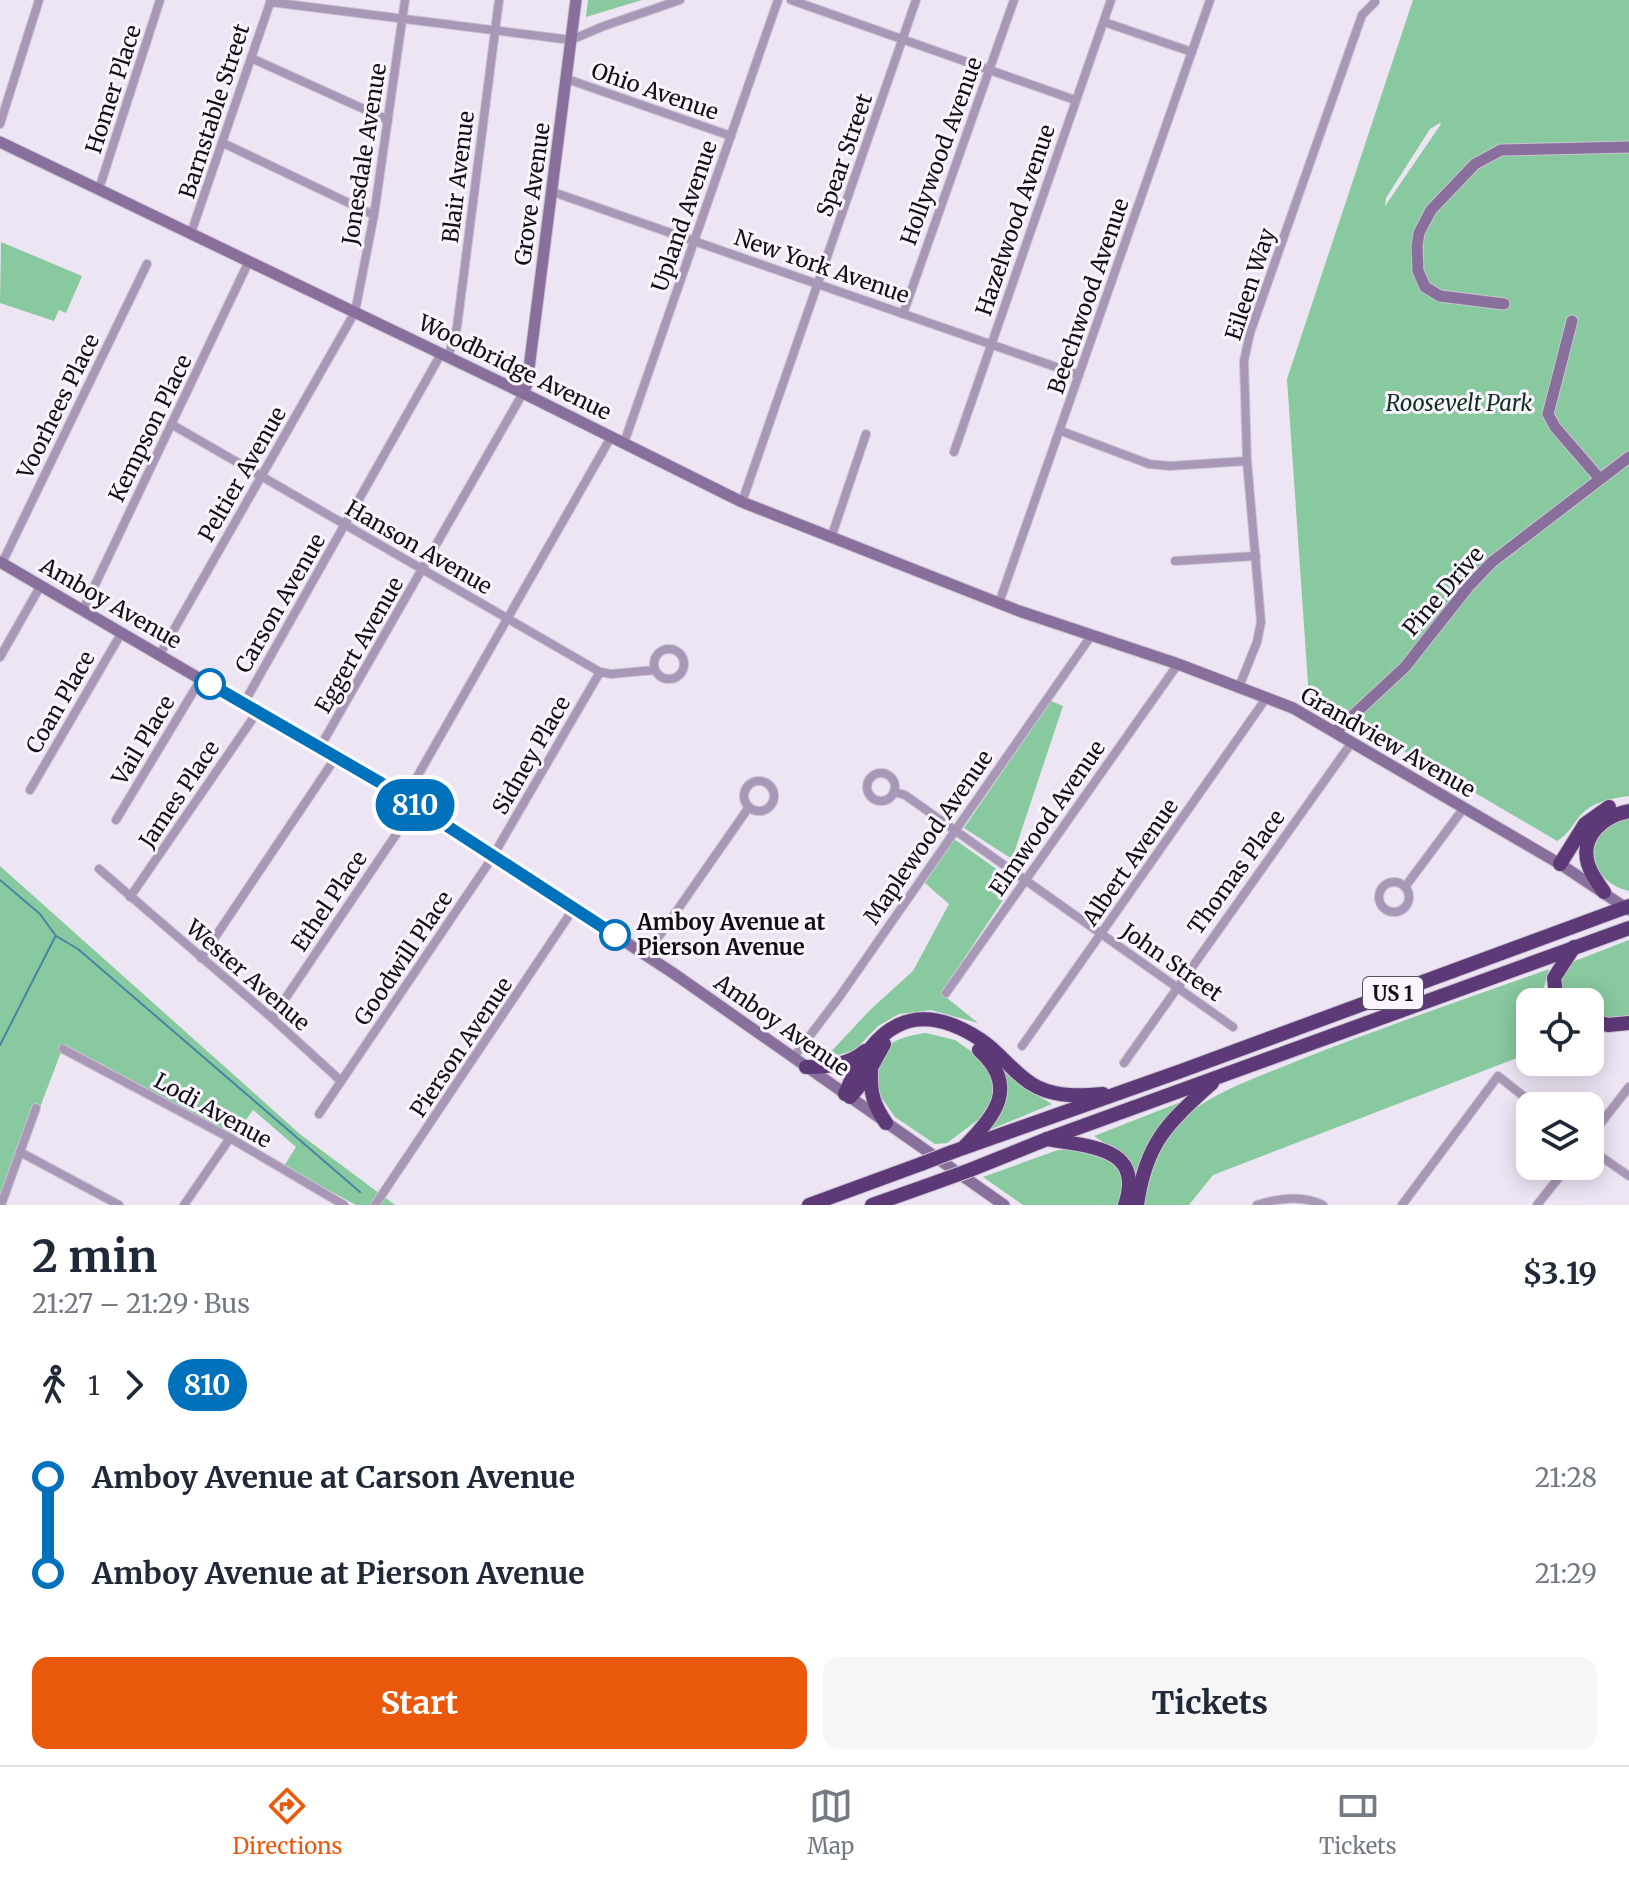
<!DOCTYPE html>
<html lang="en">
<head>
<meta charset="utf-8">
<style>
	body { margin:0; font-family:Merriweather,serif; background:#f6f6f7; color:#1f2937; height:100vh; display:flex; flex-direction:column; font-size:30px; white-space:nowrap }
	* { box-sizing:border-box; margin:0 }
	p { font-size:26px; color:#747a83 }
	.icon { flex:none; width:44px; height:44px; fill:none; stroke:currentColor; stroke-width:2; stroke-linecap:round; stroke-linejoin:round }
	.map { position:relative; height:1205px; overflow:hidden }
	.panel { display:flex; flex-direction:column; background:#fff; flex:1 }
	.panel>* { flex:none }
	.badge { padding:0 16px; border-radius:26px; font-size:28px; line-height:52px }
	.fabs { position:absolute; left:1516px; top:988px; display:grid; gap:16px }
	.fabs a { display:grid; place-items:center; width:88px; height:88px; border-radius:16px; background:#fff; box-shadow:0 4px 20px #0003; font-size:40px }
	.map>.badge { position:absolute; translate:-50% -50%; box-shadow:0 0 0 4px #fff }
	.legs { display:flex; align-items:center; gap:12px; height:88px; padding:0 32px; font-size:26px }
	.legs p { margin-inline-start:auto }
	.headline { display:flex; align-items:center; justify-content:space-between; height:136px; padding:0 32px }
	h1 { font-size:44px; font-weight:700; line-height:60px }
	.button { display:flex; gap:16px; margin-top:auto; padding:16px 32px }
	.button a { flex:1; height:92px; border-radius:16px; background:#ea580c; color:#fff; font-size:32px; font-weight:700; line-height:92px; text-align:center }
	.button a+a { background:#f6f6f7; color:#1f2937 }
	ul { padding:0 32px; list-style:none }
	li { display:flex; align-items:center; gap:28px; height:96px; font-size:30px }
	li i { display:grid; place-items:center; width:12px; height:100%; margin:0 10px; background:currentColor }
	li i::after { content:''; width:20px; height:20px; margin:-10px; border:6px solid; border-radius:50%; background:#fff }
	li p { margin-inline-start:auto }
	li:first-child i { background:linear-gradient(#0000 50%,currentColor 0) }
	li:last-child i { background:linear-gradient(currentColor 50%,#0000 0) }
	.tabs { display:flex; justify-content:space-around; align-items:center; height:112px; border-top:2px solid #e0e1e3; background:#fff; font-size:22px; color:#747a83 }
	.tabs a { display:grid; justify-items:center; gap:4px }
	.tabs .on { color:#ea580c }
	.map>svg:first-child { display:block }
	.green { fill:#88c99f; fill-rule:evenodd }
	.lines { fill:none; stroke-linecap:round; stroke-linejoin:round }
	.stream { stroke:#4685a6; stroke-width:2 }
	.street-casing { stroke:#cac3d0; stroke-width:10 }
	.secondary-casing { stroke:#cac3d0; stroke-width:13 }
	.highway-casing { stroke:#cac3d0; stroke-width:16 }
	.street { stroke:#a897b6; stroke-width:8 }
	.secondary { stroke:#886f9c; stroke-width:11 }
	.highway { stroke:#5d3978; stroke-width:14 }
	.highway-bridge-casing { stroke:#cac3d0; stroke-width:16; stroke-linecap:butt }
	.highway-bridge { stroke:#5d3978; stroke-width:14 }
	.line-1-casing { stroke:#fff; stroke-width:18 }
	.line-1 { stroke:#0072bc; stroke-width:12 }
	.stop-1-dot { fill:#fff; stroke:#0072bc; stroke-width:4 }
	.labels { text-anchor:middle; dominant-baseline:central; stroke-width:6; stroke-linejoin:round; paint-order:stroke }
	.shield { fill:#f9f4fd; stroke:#57545a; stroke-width:2 }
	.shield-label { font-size:20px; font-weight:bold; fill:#120f14 }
	.street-label { font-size:22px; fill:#120f14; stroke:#f9f4fd }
	.park-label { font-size:22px; font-style:italic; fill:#0e311d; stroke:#f9f4fd }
	.stop-label { font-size:22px; font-weight:bold; fill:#120f14; stroke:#f9f4fd; text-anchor:start }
</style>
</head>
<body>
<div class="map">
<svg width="1629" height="1205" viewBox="0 0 1629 1205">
	<rect width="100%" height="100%" fill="#ede5f4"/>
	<g class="green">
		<path d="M588,0H642L586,17Z"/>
		<path d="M1413,0H1629V796C1615,798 1596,801 1585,811C1573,821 1572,832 1557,841L1334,710L1309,698L1287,379ZM1440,123L1441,124L1385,206L1386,198L1430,129Z"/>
		<path d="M1,242L82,276L66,313L59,310L54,321L0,303Z"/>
		<path d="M1051,701L1063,706L1012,859L964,828Z"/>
		<path d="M1629,818V891C1583,880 1582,828 1629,818Z"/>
		<path d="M954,839L1015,882L941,993L978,1023L931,1010L899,1014L878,1026L855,1050L824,1059L871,1009L913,971L949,904L925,883Z"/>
		<path d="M0,866L301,1135L395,1205H356L284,1166L296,1147L253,1110L229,1143L61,1052L3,1205H0Z"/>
		<path d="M1629,940V1020L1613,1021L1590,1016V1002H1562L1559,977L1567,964Z"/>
		<path d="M1549,969L1543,990L1549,1002H1530V1053L1213,1175L1189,1205H1143C1146,1177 1156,1142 1178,1122C1212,1092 1256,1078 1297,1061C1380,1028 1465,999 1549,969Z"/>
		<path d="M926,1033L955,1040L982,1059L994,1084L993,1098L979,1119L947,1143L935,1144L895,1117L874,1087C877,1049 888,1038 926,1033Z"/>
		<path d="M998,1061L1028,1090L1052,1104L987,1131C1007,1105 1012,1092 998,1061Z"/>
		<path d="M1186,1100L1134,1184L1123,1155L1094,1136Z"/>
		<path d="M1088,1149C1114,1157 1133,1177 1117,1205H1023L983,1177L1058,1150Z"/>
	</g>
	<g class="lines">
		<g class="stream">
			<path d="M0,880L40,914L56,936L78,949L360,1192"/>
			<path d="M0,1045L55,937"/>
		</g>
		<defs>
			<g id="street">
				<path d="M791,0L1075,100"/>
				<path d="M270,2L571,40L604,26L680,0"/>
				<path d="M1104,22L1192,52"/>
				<path d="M251,58L388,120"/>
				<path d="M567,79L731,136"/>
				<path d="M0,124L39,0"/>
				<path d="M223,143L374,215"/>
				<path d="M99,189L160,0"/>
				<path d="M553,192L1079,375"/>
				<path d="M191,233L271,0"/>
				<path d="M903,314L1014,0"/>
				<path d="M448,357L457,327L499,0"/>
				<path d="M171,424L600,672L611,674L655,670"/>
				<path d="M1061,431L1149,464L1170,466L1247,461"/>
				<path d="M624,443L778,0"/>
				<path d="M954,452L1111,0"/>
				<path d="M742,502L916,0"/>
				<path d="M831,538L866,434"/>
				<path d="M1175,561L1256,556"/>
				<path d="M2,563L147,264"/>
				<path d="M999,603L1210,0"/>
				<path d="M83,610L249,261"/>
				<circle cx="669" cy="664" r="15"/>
				<path d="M160,654L355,312L374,215L405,0"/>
				<path d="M0,657L41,585"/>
				<path d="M1239,687L1257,642L1261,622L1247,461L1244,361L1250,333L1362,15L1375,2"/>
				<path d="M244,703L441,354"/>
				<path d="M320,747L523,393"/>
				<circle cx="881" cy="787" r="14"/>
				<circle cx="759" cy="796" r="15"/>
				<path d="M30,790L122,632"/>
				<path d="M894,792L905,795L1233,1027"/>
				<path d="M405,798L611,437"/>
				<path d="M116,820L201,679"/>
				<path d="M99,869L272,1018L341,1081"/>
				<circle cx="1394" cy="897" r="15"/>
				<path d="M1405,887L1463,809"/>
				<path d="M130,897L258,711"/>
				<path d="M646,955L749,807"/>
				<path d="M201,958L336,757"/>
				<path d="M946,993L1178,664"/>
				<path d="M272,1018L416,805"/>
				<path d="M1022,1046L1267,697"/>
				<path d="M63,1049L230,1138L344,1205"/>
				<path d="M793,1058L840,996L1091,636"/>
				<path d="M1124,1063L1352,742"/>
				<path d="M319,1114L490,861L600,672"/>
				<path d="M1590,1137L1629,1087"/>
				<path d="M1590,1149L1629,1176"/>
				<path d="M20,1152L119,1205"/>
				<path d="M1,1205L36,1108"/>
				<path d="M184,1205L230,1138"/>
				<path d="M375,1205L574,908"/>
				<path d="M1257,1205C1278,1198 1303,1195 1323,1205"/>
				<path d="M1402,1205L1498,1076L1536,1106"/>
				<path d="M1537,1205L1568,1166"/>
			</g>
			<g id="secondary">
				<path d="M0,142L523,393L742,502L1019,611L1178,664L1293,708L1560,864L1629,910"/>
				<path d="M1504,304L1440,296L1425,287L1418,271L1417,246L1419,233L1431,210L1475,164L1501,150L1629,147"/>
				<path d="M1572,321L1548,414L1555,427L1600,479"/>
				<path d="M523,393L527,384L576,0"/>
				<path d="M0,562L416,805L673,973L1004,1205"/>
				<path d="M1335,732L1405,667L1468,587L1492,562L1629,457"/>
			</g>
			<g id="highway">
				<path d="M1560,864L1585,824L1609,807"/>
				<path d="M1604,892C1598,883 1591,874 1588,864C1580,836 1603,816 1629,811"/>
				<path d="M1557,1002L1554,978L1574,947"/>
				<path d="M1590,1020L1608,1025L1629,1023"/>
				<path d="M806,1067C827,1067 849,1065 865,1051"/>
				<path d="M871,1072C870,1094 874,1105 886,1123"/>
				<path d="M845,1094C872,1028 913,995 981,1040C1001,1053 1015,1076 1037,1087C1058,1097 1080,1096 1103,1094"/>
				<path d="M850,1097L863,1082L884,1044"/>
				<path d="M1047,1139C1086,1147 1145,1145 1125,1205"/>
				<path d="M965,1146C996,1115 1019,1086 979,1050"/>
				<path d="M952,1152L1181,1071L1629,906"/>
				<path d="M970,1170L1047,1139L1629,928"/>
				<path d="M809,1205L921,1164"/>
				<path d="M872,1205L937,1182"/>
				<path d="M1137,1205C1146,1142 1167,1124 1212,1083"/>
			</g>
		</defs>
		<use href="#street" class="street-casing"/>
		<use href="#secondary" class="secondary-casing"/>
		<use href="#highway" class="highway-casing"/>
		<use href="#street" class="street"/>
		<use href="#secondary" class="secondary"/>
		<use href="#highway" class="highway"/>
		<defs>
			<g id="highway-bridge">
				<path d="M921,1164L952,1152"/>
				<path d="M937,1182L970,1170"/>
			</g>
		</defs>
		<use href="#highway-bridge" class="highway-bridge-casing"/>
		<use href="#highway-bridge" class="highway-bridge"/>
	</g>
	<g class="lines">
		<defs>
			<path id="line-1" d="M210,684L381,783L615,935"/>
		</defs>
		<use href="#line-1" class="line-1-casing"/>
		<use href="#line-1" class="line-1"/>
	</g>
	<g class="stop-1-dot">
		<circle cx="210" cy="684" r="14"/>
		<circle cx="615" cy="935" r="14"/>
	</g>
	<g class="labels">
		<rect class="shield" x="1363" y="977" width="60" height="32" rx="6"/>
		<g class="shield-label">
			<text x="1393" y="993">US 1</text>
		</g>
		<g class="street-label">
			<text transform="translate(113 89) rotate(-72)">Homer Place</text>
			<text transform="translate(655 91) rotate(19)">Ohio Avenue</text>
			<text transform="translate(214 111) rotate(-72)">Barnstable Street</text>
			<text transform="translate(941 151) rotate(-70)">Hollywood Avenue</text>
			<text transform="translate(364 154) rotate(-81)">Jonesdale Avenue</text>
			<text transform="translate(844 155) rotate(-71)">Spear Street</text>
			<text transform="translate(458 177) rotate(-83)">Blair Avenue</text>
			<text transform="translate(532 194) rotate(-82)">Grove Avenue</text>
			<text transform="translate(684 216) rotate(-71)">Upland Avenue</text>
			<text transform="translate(1015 220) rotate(-71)">Hazelwood Avenue</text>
			<text transform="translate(822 266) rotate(19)">New York Avenue</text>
			<text transform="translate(1250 284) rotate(-72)">Eileen Way</text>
			<text transform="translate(1088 296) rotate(-71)">Beechwood Avenue</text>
			<text transform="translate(515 367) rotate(26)">Woodbridge Avenue</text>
			<text transform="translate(58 406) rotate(-64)">Voorhees Place</text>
			<text transform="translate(150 428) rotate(-64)">Kempson Place</text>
			<text transform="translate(242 474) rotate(-60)">Peltier Avenue</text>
			<text transform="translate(419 547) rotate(30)">Hanson Avenue</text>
			<text transform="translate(1443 591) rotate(-49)">Pine Drive</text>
			<text transform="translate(111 603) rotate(30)">Amboy Avenue</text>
			<text transform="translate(280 603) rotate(-60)">Carson Avenue</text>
			<text transform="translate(359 645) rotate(-60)">Eggert Avenue</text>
			<text transform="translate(60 702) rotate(-60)">Coan Place</text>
			<text transform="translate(143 740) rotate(-59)">Vail Place</text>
			<text transform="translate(1388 742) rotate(30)">Grandview Avenue</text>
			<text transform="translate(531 755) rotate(-60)">Sidney Place</text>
			<text transform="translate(179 794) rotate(-56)">James Place</text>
			<text transform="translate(1047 818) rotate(-55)">Elmwood Avenue</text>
			<text transform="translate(928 837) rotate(-55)">Maplewood Avenue</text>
			<text transform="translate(1130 862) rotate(-55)">Albert Avenue</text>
			<text transform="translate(1236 872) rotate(-54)">Thomas Place</text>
			<text transform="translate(329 901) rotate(-56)">Ethel Place</text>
			<text transform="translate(403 958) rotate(-56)">Goodwill Place</text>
			<text transform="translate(1172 962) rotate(35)">John Street</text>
			<text transform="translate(248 975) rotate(41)">Wester Avenue</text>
			<text transform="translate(782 1025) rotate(35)">Amboy Avenue</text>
			<text transform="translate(461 1047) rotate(-56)">Pierson Avenue</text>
			<text transform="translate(213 1110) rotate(29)">Lodi Avenue</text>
		</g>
		<g class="park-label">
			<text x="1459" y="403">Roosevelt Park</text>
		</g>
		<g class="stop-label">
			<text x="637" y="922">Amboy Avenue at<tspan x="637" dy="25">Pierson Avenue</tspan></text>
		</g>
	</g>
</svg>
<div class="fabs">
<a><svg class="icon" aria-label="locate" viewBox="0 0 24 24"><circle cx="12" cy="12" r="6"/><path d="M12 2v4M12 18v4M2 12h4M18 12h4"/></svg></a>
<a><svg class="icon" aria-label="layers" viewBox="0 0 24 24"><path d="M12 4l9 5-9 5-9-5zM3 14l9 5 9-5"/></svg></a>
</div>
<b class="badge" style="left:415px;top:805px;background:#0072bc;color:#fff">810</b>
</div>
<section class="panel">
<div class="headline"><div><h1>2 min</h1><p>21:27 – 21:29 · Bus</p></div><b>$3.19</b></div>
<div class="legs"><svg class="icon" aria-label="walk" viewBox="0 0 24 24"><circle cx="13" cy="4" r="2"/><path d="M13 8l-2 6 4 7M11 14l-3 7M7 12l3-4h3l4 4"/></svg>1<svg class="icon" aria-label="forward" viewBox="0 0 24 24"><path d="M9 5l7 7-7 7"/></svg><b class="badge" style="background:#0072bc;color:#fff">810</b></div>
<ul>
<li><i style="color:#0072bc"></i><b>Amboy Avenue at Carson Avenue</b><p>21:28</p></li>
<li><i style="color:#0072bc"></i><b>Amboy Avenue at Pierson Avenue</b><p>21:29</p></li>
</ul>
<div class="button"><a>Start</a><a>Tickets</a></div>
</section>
<nav class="tabs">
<a class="on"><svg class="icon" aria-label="directions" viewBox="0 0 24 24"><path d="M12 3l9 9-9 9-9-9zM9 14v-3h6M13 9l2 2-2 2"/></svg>Directions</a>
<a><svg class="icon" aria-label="map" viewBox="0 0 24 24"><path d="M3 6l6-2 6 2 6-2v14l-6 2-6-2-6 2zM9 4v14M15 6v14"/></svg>Map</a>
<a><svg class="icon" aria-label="tickets" viewBox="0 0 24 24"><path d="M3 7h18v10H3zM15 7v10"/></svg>Tickets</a>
</nav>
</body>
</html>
